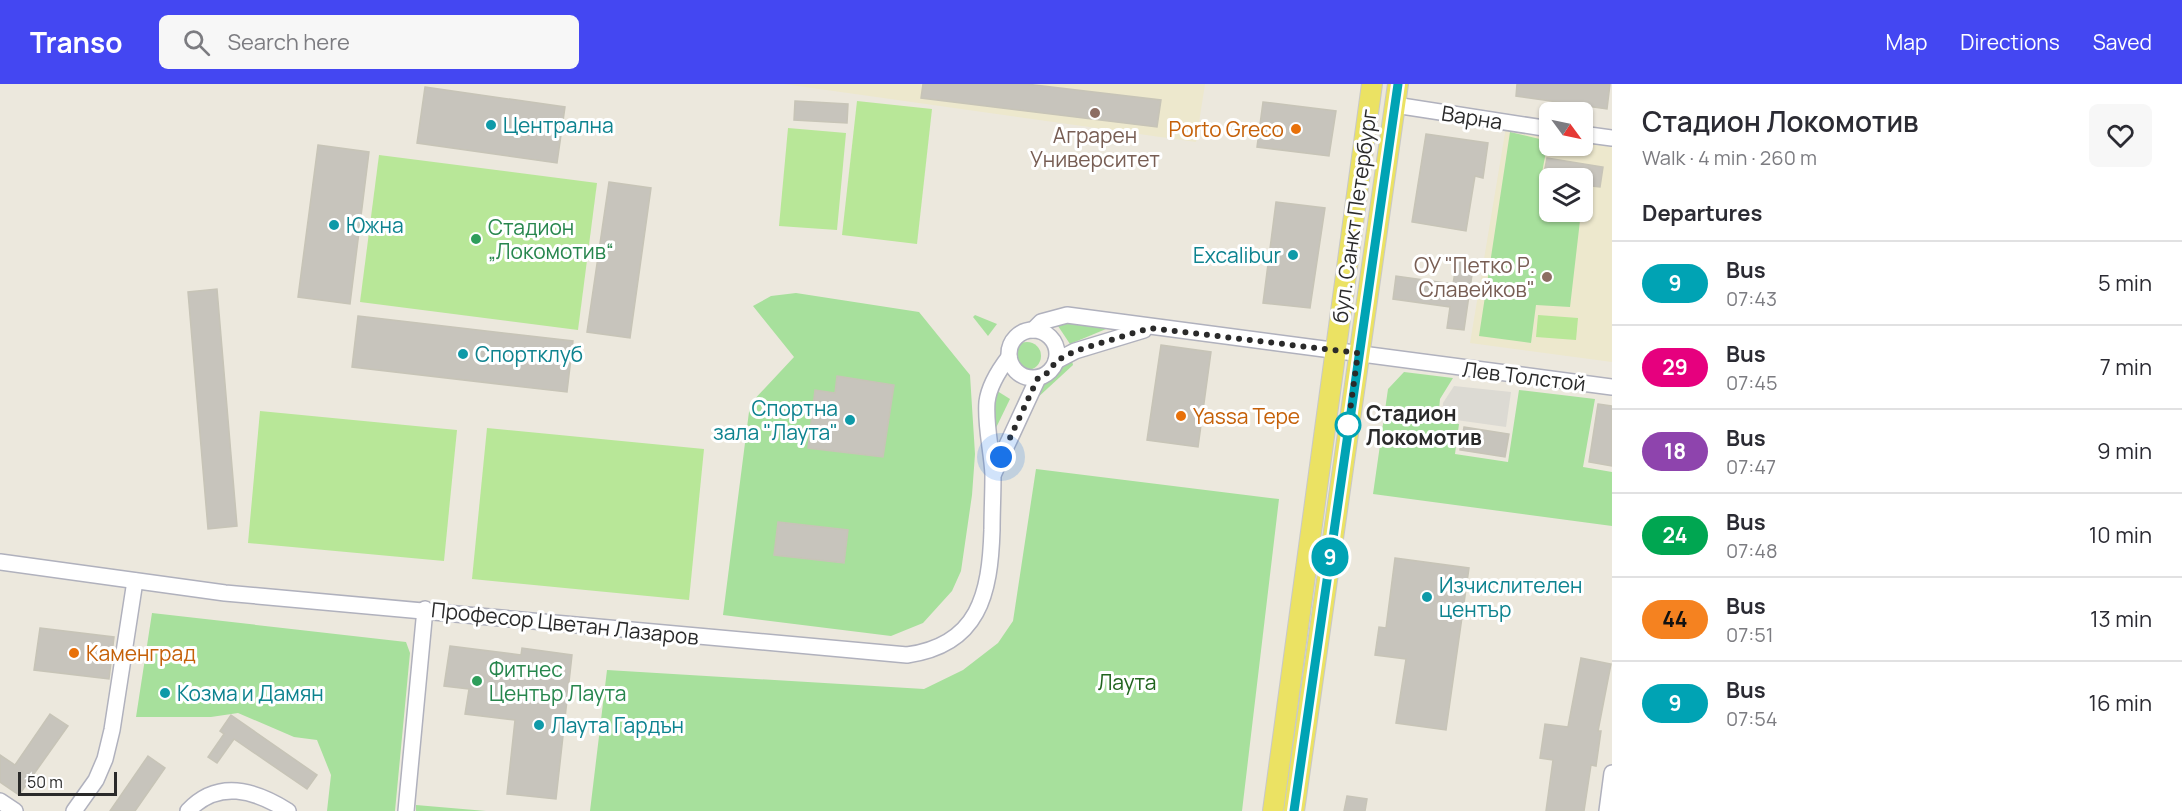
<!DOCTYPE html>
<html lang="en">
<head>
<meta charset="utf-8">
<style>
	body { margin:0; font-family:Manrope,sans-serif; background:#f7f7f7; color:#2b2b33; height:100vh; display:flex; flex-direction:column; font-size:22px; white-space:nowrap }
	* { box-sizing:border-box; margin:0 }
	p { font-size:20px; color:#7c7c81 }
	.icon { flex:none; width:33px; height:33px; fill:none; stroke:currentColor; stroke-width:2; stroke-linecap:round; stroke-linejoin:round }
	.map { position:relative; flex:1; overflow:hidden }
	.sheet { display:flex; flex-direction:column; background:#fff; width:570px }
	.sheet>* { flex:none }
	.badge { padding:0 12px; border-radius:20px; font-size:21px; line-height:39px }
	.needle { width:39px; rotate:123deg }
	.tools { position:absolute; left:1539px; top:18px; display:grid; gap:12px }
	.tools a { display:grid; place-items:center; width:54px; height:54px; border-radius:9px; background:#fff; box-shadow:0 2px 4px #0004; font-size:30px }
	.scale { position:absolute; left:18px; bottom:15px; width:99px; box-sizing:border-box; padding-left:6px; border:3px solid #2a2a2a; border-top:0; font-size:16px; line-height:21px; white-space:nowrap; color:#2a2a2a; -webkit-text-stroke:4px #fff; paint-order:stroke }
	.you { position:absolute; width:30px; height:30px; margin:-15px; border:4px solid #fff; border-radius:50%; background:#1a73e8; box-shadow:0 0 0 9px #1a73e833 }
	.map>.badge { position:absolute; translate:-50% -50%; box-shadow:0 0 0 3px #fff }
	h2 { padding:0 30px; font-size:22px; line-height:54px }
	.round { display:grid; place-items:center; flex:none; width:63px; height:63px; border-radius:9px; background:#f7f7f7 }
	.overview { display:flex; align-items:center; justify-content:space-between; height:102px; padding:0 30px }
	h1 { font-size:28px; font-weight:600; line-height:45px }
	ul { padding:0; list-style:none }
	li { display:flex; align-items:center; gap:18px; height:84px; padding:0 30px; border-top:2px solid #e1e1e2 }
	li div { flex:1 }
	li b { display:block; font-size:22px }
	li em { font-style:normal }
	li .badge { min-width:66px; font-weight:700; text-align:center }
	header { display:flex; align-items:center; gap:36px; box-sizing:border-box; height:84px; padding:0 30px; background:#4447f2; color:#fff }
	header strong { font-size:28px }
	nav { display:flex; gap:33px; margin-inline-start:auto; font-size:21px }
	.search { width:420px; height:54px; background:#f7f7f7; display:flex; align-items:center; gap:15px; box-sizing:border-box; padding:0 21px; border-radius:9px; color:#7c7c81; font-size:22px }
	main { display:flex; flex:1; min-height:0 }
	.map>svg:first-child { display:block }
	.education { fill:#ede8cd; fill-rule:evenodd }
	.green { fill:#a7e09c }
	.pitch { fill:#b8e798 }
	.plaza { fill:#dcdad3 }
	.building { fill:#c7c4bc; stroke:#c7c4b7; stroke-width:1.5 }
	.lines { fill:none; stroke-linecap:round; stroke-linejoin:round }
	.minor-casing { stroke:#b0b1bd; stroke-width:18 }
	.major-casing { stroke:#c8c8c8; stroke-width:22 }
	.minor { stroke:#fff; stroke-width:15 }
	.major { stroke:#ebe263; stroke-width:20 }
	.line-casing { stroke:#fff; stroke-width:14 }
	.line { stroke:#00a3b4; stroke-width:9 }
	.walk { stroke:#2a2a2a; stroke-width:6; stroke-dasharray:0 10.8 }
	.education-dot { fill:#8d6e63; stroke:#fff; stroke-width:2 }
	.culture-dot { fill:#0f9aa8; stroke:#fff; stroke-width:2 }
	.food-dot { fill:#e8710a; stroke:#fff; stroke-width:2 }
	.leisure-dot { fill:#2e9e5b; stroke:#fff; stroke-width:2 }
	.stop-dot { fill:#fff; stroke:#00a3b4; stroke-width:3 }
	.labels { text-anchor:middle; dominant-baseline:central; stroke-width:6; stroke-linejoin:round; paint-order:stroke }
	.street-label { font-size:21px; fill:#2a2a2a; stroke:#fff }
	.culture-label { font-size:21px; fill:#0d838f; stroke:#fff; text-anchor:start }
	.food-label { font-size:21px; fill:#c56008; stroke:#fff; text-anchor:start }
	.education-label { font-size:21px; fill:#785e54; stroke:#fff }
	.leisure-label { font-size:21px; fill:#27864d; stroke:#fff; text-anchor:start }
	.stop-label { font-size:21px; font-weight:bold; fill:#2a2a2a; stroke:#fff; text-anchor:start }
	.park-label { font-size:21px; fill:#20641d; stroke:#fff }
</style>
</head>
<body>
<header>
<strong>Transo</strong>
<div class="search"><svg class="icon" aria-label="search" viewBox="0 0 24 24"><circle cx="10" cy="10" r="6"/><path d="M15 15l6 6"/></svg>Search here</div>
<nav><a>Map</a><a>Directions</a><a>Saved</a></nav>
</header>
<main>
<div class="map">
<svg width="1612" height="727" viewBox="0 0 1612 727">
	<rect width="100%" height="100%" fill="#ece8dd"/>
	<g class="education">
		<path d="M784,0H1205L1196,58Z"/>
		<path d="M1506,43L1549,50L1550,62H1582L1583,55L1612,60V278L1470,259ZM1550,94H1582V128H1550Z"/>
	</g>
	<g class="green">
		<path d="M1510,48L1548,57L1540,99L1549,101L1550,128H1581L1570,223L1536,221L1531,259L1479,252Z"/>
		<path d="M796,209L919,228L970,291L975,370L972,411L961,487L952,507L923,539L891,552L723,531L750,320L794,273L753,222L771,212Z"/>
		<path d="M975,231L997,240L988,252L973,233Z"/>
		<path d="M1056,239L1103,242L1106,245L1070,260Z"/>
		<circle cx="1027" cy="272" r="14"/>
		<path d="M1072,277L1073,281L1035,316L1029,314L1052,291Z"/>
		<path d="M1404,288L1453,294L1440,315L1438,337L1459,340L1455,370L1508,378L1519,306L1595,315L1583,383L1612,388V442L1373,410L1388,305Z"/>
		<path d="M994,305L1010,315L994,348L992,347Z"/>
		<path d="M1036,385L1279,415L1242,727H590L607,586L924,605L963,586L998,559L1013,537Z"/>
		<path d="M152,529L406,558L410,569L395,727H327L331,691L317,656L294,653L238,629L211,633H136Z"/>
		<path d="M416,721L486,727H416Z"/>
	</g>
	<g class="pitch">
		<path d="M857,17L932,25L917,160L842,151Z"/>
		<path d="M788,44L846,49L837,146L779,142Z"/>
		<path d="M379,71L597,99L578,246L360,218Z"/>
		<path d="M1538,231L1578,234L1576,256L1536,253Z"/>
		<path d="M260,327L457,346L444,477L248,459Z"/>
		<path d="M487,344L704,365L689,516L472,495Z"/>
	</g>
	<path class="plaza" d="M1454,302L1511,308L1506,343L1442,334L1443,319Z"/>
	<g class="building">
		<path d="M923,0H1026L1161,16L1157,43L921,14Z"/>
		<path d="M1517,0H1610L1607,25L1516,12Z"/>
		<path d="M425,3L565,23L557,79L417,59Z"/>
		<path d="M795,17L848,20L847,39L794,36Z"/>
		<path d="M1263,18L1336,27L1329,72L1257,63Z"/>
		<path d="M1426,50L1488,59L1483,94L1475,92L1466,147L1412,138Z"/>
		<path d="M318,61L369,68L350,220L298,213Z"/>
		<path d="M1547,74L1603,83L1600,103L1582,101V94H1543Z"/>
		<path d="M609,98L651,104L630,254L587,248Z"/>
		<path d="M1276,118L1325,124L1310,224L1263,219Z"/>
		<path d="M1457,175L1474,177L1464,246L1447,244L1450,223L1393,215L1396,192L1453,200Z"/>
		<path d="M217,205L237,442L208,445L188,208Z"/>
		<path d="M358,232L573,257L567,308L352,283Z"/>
		<path d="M1161,261L1211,268L1198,363L1147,356Z"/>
		<path d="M837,292L894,301L883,373L808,364L815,306L835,309Z"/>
		<path d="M1598,320L1612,322V382L1589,378Z"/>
		<path d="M1464,343L1509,350L1505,373L1460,366Z"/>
		<path d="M778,438L848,446L844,479L774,471Z"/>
		<path d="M1395,474L1469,484L1446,646L1396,639L1406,575L1375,571L1379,543L1386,544Z"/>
		<path d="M40,544L114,553L109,595L34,586Z"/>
		<path d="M450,562L521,571L522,564L572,571L556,715L507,710L515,636L465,630L469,605L444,602Z"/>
		<path d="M1581,574L1611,580L1598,647H1601L1596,682L1591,681L1584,727H1546L1553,676L1540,674L1545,640L1568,643Z"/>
		<path d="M50,630L68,642L19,711L0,698V671L15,681Z"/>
		<path d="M231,631L317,691L307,705L234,655L217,679L208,673L224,650L220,647Z"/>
		<path d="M148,672L165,684L135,727H110Z"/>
		<path d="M1347,712L1367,715L1365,727H1344Z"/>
	</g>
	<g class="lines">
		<defs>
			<g id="minor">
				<path d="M1395,21L1550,45"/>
				<path d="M1582,50L1612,54"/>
				<circle cx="1033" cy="270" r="24"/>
				<path d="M1033,246L1041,238L1067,231L1612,303"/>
				<path d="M1056,277L1075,267L1144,246"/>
				<path d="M994,389L1038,294"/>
				<path d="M0,478L225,509L907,571C979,561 990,510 992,446C992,428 993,410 993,391C992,367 985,342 987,318C989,301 999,286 1009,273"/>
				<path d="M0,717L15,727"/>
				<path d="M74,727L96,696L105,675L112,646L135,497"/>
				<path d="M188,727C218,695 255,706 288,727"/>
				<path d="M406,727L425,525"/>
				<path d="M1607,727L1612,689"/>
			</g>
			<g id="major">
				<path d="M1273,727L1372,0"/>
				<path d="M1294,727L1398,0"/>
			</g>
		</defs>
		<use href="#minor" class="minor-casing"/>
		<use href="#major" class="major-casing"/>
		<use href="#minor" class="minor"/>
		<use href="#major" class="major"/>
	</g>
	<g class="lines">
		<defs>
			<path id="line" d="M1294,727L1398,0"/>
		</defs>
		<use href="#line" class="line-casing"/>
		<use href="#line" class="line"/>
		<path class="walk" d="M1001,373L1038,294L1049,288L1056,277L1075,267L1150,244L1358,269L1347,349L1348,341"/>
	</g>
	<g class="education-dot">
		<circle cx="1095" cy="29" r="6"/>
		<circle cx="1547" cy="193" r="6"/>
	</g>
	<g class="culture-dot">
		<circle cx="491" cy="41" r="6"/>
		<circle cx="334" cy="141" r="6"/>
		<circle cx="1293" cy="171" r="6"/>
		<circle cx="463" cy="270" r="6"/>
		<circle cx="850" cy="336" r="6"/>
		<circle cx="1427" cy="513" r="6"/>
		<circle cx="165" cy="609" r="6"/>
		<circle cx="539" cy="641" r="6"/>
	</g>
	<g class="food-dot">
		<circle cx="1296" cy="45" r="6"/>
		<circle cx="1181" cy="332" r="6"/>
		<circle cx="74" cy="569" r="6"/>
	</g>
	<g class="leisure-dot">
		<circle cx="476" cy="155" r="6"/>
		<circle cx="477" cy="597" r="6"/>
	</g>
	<circle class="stop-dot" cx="1348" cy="341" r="12"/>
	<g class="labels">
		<g class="street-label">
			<text transform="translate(1472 33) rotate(9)">Варна</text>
			<text transform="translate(1354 132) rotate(-82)">бул. Санкт Петербург</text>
			<text transform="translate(1524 292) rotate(7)">Лев Толстой</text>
			<text transform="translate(565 539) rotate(6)">Професор Цветан Лазаров</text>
		</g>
		<g class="culture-label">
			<text x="503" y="41">Централна</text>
			<text x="346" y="141">Южна</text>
			<text x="1281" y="171" text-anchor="end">Excalibur</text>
			<text x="475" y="270">Спортклуб</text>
			<text x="838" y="324" text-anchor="end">Спортна<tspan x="838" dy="24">зала "Лаута"</tspan></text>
			<text x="1439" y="501">Изчислителен<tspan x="1439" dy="24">център</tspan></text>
			<text x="177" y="609">Козма и Дамян</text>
			<text x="551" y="641">Лаута Гардън</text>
		</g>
		<g class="food-label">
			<text x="1284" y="45" text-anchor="end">Porto Greco</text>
			<text x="1193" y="332">Yassa Tepe</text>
			<text x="86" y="569">Каменград</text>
		</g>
		<g class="education-label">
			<text x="1095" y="51">Аграрен<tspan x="1095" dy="24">Университет</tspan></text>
			<text x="1535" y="181" text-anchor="end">ОУ "Петко Р.<tspan x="1535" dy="24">Славейков"</tspan></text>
		</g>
		<g class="leisure-label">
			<text x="488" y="143">Стадион<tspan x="488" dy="24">„Локомотив“</tspan></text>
			<text x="489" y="585">Фитнес<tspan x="489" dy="24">Център Лаута</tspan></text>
		</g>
		<g class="stop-label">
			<text x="1366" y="329">Стадион<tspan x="1366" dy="24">Локомотив</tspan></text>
		</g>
		<g class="park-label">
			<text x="1127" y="598">Лаута</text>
		</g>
	</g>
</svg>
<div class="tools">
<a><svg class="needle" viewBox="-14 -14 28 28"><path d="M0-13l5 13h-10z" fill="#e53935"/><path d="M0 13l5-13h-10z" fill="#7c7c81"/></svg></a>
<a><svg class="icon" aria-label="layers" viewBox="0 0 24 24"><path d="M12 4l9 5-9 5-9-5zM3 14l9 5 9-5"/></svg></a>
</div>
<div class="scale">50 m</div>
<div class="you" style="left:1001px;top:373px"></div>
<b class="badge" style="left:1330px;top:473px;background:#00a3b4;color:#fff">9</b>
</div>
<section class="sheet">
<div class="overview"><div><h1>Стадион Локомотив</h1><p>Walk · 4 min · 260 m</p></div><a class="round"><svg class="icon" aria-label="heart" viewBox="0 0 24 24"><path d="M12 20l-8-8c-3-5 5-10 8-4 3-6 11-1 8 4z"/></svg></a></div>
<h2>Departures</h2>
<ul>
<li><span class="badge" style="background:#00a3b4;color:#fff">9</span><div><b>Bus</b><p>07:43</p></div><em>5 min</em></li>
<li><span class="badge" style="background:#e6007e;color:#fff">29</span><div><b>Bus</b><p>07:45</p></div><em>7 min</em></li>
<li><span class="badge" style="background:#8e44ad;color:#fff">18</span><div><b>Bus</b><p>07:47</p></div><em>9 min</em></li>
<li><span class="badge" style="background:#00a651;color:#fff">24</span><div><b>Bus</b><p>07:48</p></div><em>10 min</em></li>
<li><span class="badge" style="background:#f58220;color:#111">44</span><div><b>Bus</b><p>07:51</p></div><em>13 min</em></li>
<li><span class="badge" style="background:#00a3b4;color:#fff">9</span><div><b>Bus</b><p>07:54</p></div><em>16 min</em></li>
</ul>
</section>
</main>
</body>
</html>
